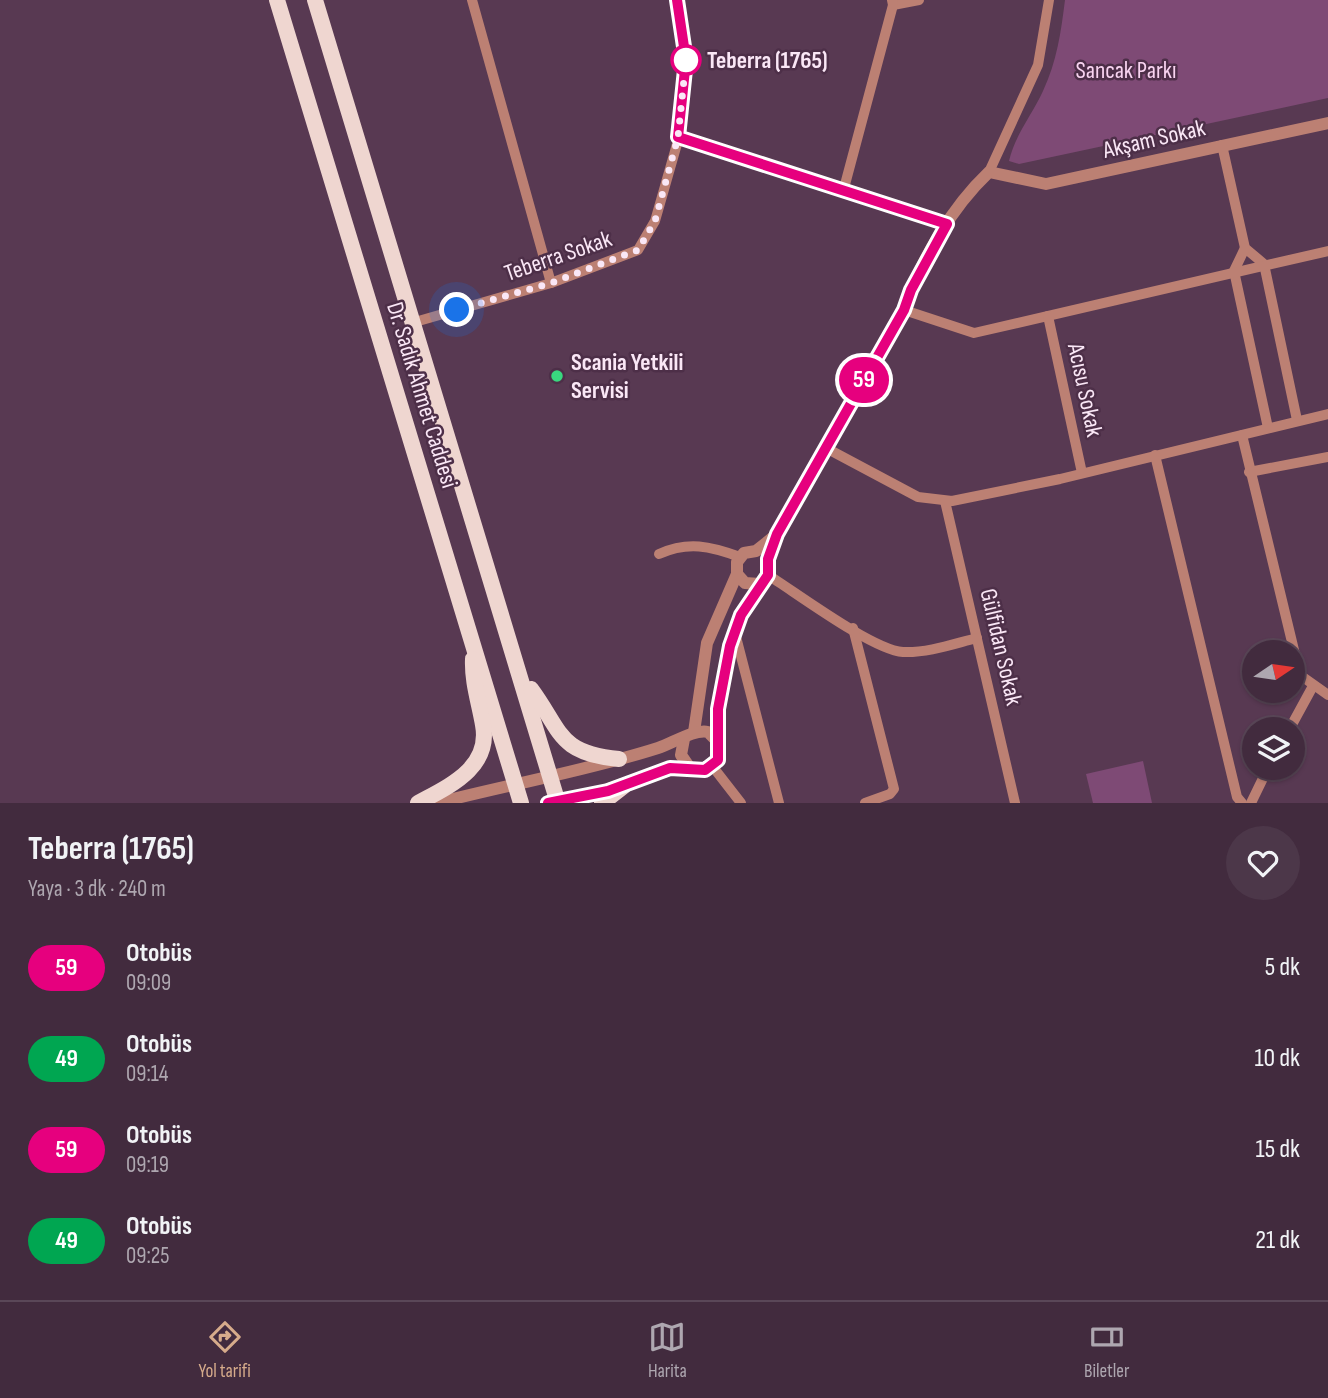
<!DOCTYPE html>
<html lang="tr">
<head>
<meta charset="utf-8">
<style>
	body { margin:0; font-family:"Sofia Sans Condensed",sans-serif; background:#4c3749; color:#f1f3f6; height:100vh; display:flex; flex-direction:column; font-size:26px; white-space:nowrap }
	* { box-sizing:border-box; margin:0 }
	p { font-size:23px; color:#aea7b0 }
	.icon { flex:none; width:38px; height:38px; fill:none; stroke:currentColor; stroke-width:2; stroke-linecap:round; stroke-linejoin:round }
	.map { position:relative; height:803px; overflow:hidden }
	.panel { display:flex; flex-direction:column; background:#422b3e; flex:1 }
	.panel>* { flex:none }
	.badge { padding:0 14px; border-radius:23px; font-size:24px; line-height:46px }
	.needle { width:46px; rotate:77deg }
	.controls { position:absolute; left:1242px; top:640px; display:grid; gap:14px }
	.controls a { display:grid; place-items:center; width:63px; height:63px; border-radius:50%; background:#422b3e; box-shadow:0 2px 5px #0004,0 0 0 2px #5a4758; font-size:35px }
	.you { position:absolute; width:35px; height:35px; margin:-18px; border:5px solid #fff; border-radius:50%; background:#1a73e8; box-shadow:0 0 0 10px #1a73e833 }
	.map>.badge { position:absolute; translate:-50% -50%; box-shadow:0 0 0 4px #fff }
	.round { display:grid; place-items:center; flex:none; width:74px; height:74px; border-radius:37px; background:#4c3749 }
	.headline { display:flex; align-items:center; justify-content:space-between; height:119px; padding:0 28px }
	h1 { font-size:33px; font-weight:700; line-height:52px }
	ul { padding:0; list-style:none }
	li { display:flex; align-items:center; gap:21px; height:91px; padding:0 28px }
	li div { flex:1 }
	li b { display:block; font-size:26px }
	li em { font-style:normal }
	li .badge { min-width:77px; font-weight:700; text-align:center }
	.dock { display:flex; justify-content:space-around; align-items:center; height:98px; border-top:2px solid #5a4758; background:#422b3e; font-size:19px; color:#aea7b0 }
	.dock a { display:grid; justify-items:center; gap:4px }
	.dock .current { color:#d6ab8b }
	.map>svg:first-child { display:block }
	.green { fill:#7e4a75 }
	.lines { fill:none; stroke-linecap:round; stroke-linejoin:round }
	.minor { stroke:#bc8073; stroke-width:10 }
	.tertiary { stroke:#bc8073; stroke-width:12 }
	.primary { stroke:#efd6d0; stroke-width:16 }
	.line-casing { stroke:#fff; stroke-width:16 }
	.line { stroke:#e6007e; stroke-width:10 }
	.walk { stroke:#fae7f6; stroke-width:7; stroke-dasharray:0 12.6 }
	.stop-dot { fill:#fff; stroke:#e6007e; stroke-width:3.5 }
	.poi-dot { fill:#39d87f; stroke:#4d2f48; stroke-width:2.5 }
	.labels { text-anchor:middle; dominant-baseline:central; stroke-width:5; stroke-linejoin:round; paint-order:stroke }
	.stop-label { font-size:24px; font-weight:bold; fill:#fae7f6; stroke:#4d2f48; text-anchor:start }
	.park-label { font-size:24px; fill:#f9d4f1; stroke:#4d2f48 }
	.street-label { font-size:24px; fill:#fae7f6; stroke:#4d2f48 }
	.poi-label { font-size:24px; font-weight:bold; fill:#fae7f6; stroke:#4d2f48; text-anchor:start }
</style>
</head>
<body>
<div class="map">
<svg width="1328" height="803" viewBox="0 0 1328 803">
	<rect width="100%" height="100%" fill="#583952"/>
	<g class="green">
		<path d="M1065,0H1328V98L1019,164L1009,161C1015,135 1032,115 1043,91C1057,61 1061,32 1065,0Z"/>
		<path d="M1143,761L1152,803H1093L1086,774Z"/>
	</g>
	<g class="lines">
		<g class="minor">
			<path d="M472,0L551,283"/>
			<path d="M893,5L919,0"/>
			<path d="M679,137L947,224"/>
			<path d="M1222,145L1245,248L1264,264L1297,420"/>
			<path d="M989,172L1038,65L1049,0"/>
			<path d="M843,192L893,5L892,0"/>
			<path d="M1245,248L1234,271L1268,428"/>
			<path d="M904,310L974,333L1328,251"/>
			<path d="M1048,316L1082,473"/>
			<path d="M415,322L551,283L638,250L655,221L679,137L686,60L677,0"/>
			<path d="M1242,435L1300,675L1328,695"/>
			<path d="M826,448L918,497L952,501L1060,479L1328,414"/>
			<path d="M1155,455L1237,797L1242,803"/>
			<path d="M1249,472L1328,457"/>
			<path d="M945,501L1015,803"/>
			<path d="M659,554C688,541 710,546 740,557"/>
			<path d="M768,575C798,594 873,650 903,652C928,653 953,644 977,638"/>
			<path d="M853,628L894,789L890,794L865,803"/>
			<path d="M735,633L779,803"/>
			<path d="M1289,730L1313,686"/>
			<path d="M713,767L741,803"/>
			<path d="M1251,803L1268,768"/>
		</g>
		<g class="tertiary">
			<path d="M737,574L745,583L760,584"/>
			<path d="M694,732L707,643L737,574V562L744,553L756,551L776,535"/>
			<path d="M684,739L681,755L690,768"/>
			<path d="M437,803C510,784 586,771 658,748C673,743 694,729 708,732L718,742"/>
			<path d="M548,803L591,795L670,768L705,770L718,760V709L730,646L741,615L768,575V559L777,534L904,310C921,260 951,208 989,172L1046,184L1328,123"/>
		</g>
		<g class="primary">
			<path d="M277,0L521,803"/>
			<path d="M315,0L558,803"/>
			<path d="M531,689C562,731 557,753 619,759"/>
			<path d="M418,803C449,786 491,768 483,725C479,702 472,682 473,659"/>
			<path d="M602,803L624,786"/>
		</g>
	</g>
	<g class="lines">
		<defs>
			<path id="line" d="M548,803L608,791L670,768L705,770L718,760V709L730,646L741,615L768,575V559L777,534L904,310L911,290L947,224L678,137L686,60L677,0"/>
		</defs>
		<use href="#line" class="line-casing"/>
		<use href="#line" class="line"/>
		<path class="walk" d="M457,310L551,283L638,250L655,221L678,137L686,60"/>
	</g>
	<circle class="stop-dot" cx="686" cy="60" r="14"/>
	<circle class="poi-dot" cx="557" cy="376" r="7"/>
	<g class="labels">
		<g class="stop-label">
			<text x="707" y="60">Teberra (1765)</text>
		</g>
		<g class="park-label">
			<text x="1126" y="70">Sancak Parkı</text>
		</g>
		<g class="street-label">
			<text transform="translate(1154 139) rotate(-13)">Akşam Sokak</text>
			<text transform="translate(558 256) rotate(-19)">Teberra Sokak</text>
			<text transform="translate(1085 390) rotate(78)">Acısu Sokak</text>
			<text transform="translate(422 395) rotate(73)">Dr. Sadık Ahmet Caddesi</text>
			<text transform="translate(1001 647) rotate(77)">Gülfidan Sokak</text>
		</g>
		<g class="poi-label">
			<text x="571" y="362">Scania Yetkili<tspan x="571" dy="28">Servisi</tspan></text>
		</g>
	</g>
</svg>
<div class="controls">
<a><svg class="needle" viewBox="-14 -14 28 28"><path d="M0-13l5 13h-10z" fill="#e53935"/><path d="M0 13l5-13h-10z" fill="#aea7b0"/></svg></a>
<a><svg class="icon" aria-label="layers" viewBox="0 0 24 24"><path d="M12 4l9 5-9 5-9-5zM3 14l9 5 9-5"/></svg></a>
</div>
<div class="you" style="left:457px;top:310px"></div>
<b class="badge" style="left:864px;top:380px;background:#e6007e;color:#fff">59</b>
</div>
<section class="panel">
<div class="headline"><div><h1>Teberra (1765)</h1><p>Yaya · 3 dk · 240 m</p></div><a class="round"><svg class="icon" aria-label="heart" viewBox="0 0 24 24"><path d="M12 20l-8-8c-3-5 5-10 8-4 3-6 11-1 8 4z"/></svg></a></div>
<ul>
<li><span class="badge" style="background:#e6007e;color:#fff">59</span><div><b>Otobüs</b><p>09:09</p></div><em>5 dk</em></li>
<li><span class="badge" style="background:#00a651;color:#fff">49</span><div><b>Otobüs</b><p>09:14</p></div><em>10 dk</em></li>
<li><span class="badge" style="background:#e6007e;color:#fff">59</span><div><b>Otobüs</b><p>09:19</p></div><em>15 dk</em></li>
<li><span class="badge" style="background:#00a651;color:#fff">49</span><div><b>Otobüs</b><p>09:25</p></div><em>21 dk</em></li>
</ul>
</section>
<nav class="dock">
<a class="current"><svg class="icon" aria-label="directions" viewBox="0 0 24 24"><path d="M12 3l9 9-9 9-9-9zM9 14v-3h6M13 9l2 2-2 2"/></svg>Yol tarifi</a>
<a><svg class="icon" aria-label="map" viewBox="0 0 24 24"><path d="M3 6l6-2 6 2 6-2v14l-6 2-6-2-6 2zM9 4v14M15 6v14"/></svg>Harita</a>
<a><svg class="icon" aria-label="tickets" viewBox="0 0 24 24"><path d="M3 7h18v10H3zM15 7v10"/></svg>Biletler</a>
</nav>
</body>
</html>
